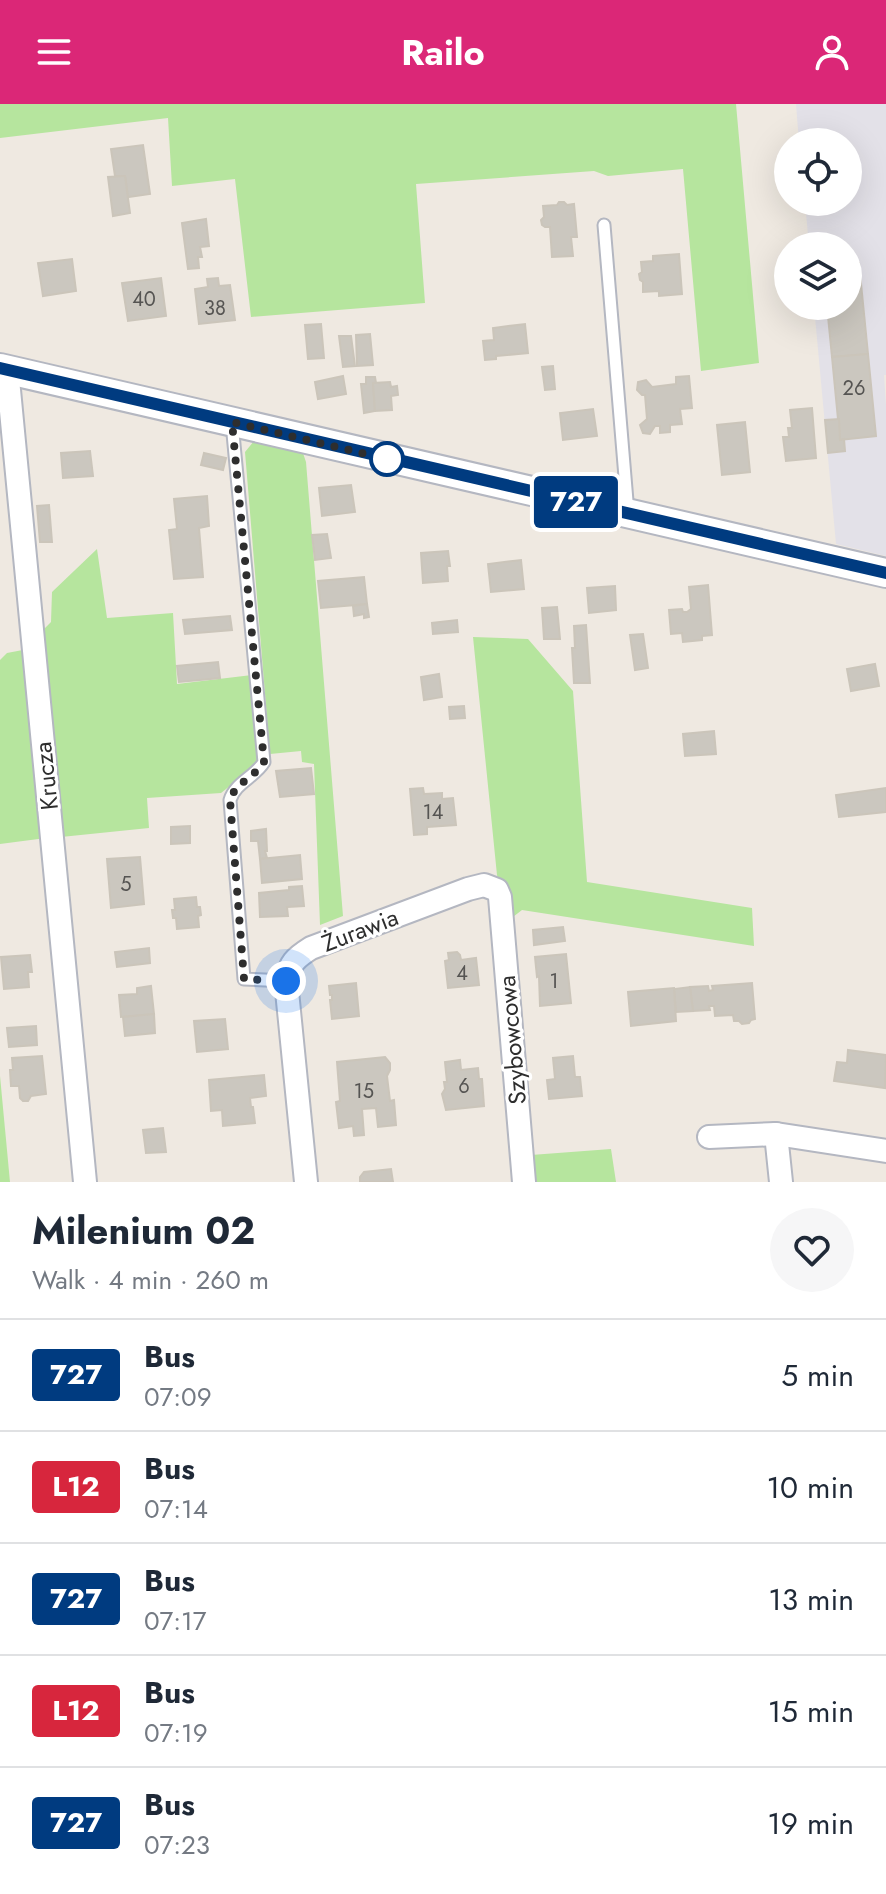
<!DOCTYPE html>
<html lang="en">
<head>
<meta charset="utf-8">
<style>
	body { margin:0; font-family:Jost,sans-serif; background:#f6f6f7; color:#1f2937; height:100vh; display:flex; flex-direction:column; font-size:30px; white-space:nowrap }
	* { box-sizing:border-box; margin:0 }
	p { font-size:26px; color:#747a83 }
	.icon { flex:none; width:44px; height:44px; fill:none; stroke:currentColor; stroke-width:2; stroke-linecap:round; stroke-linejoin:round }
	.map { position:relative; height:1078px; overflow:hidden }
	.drawer { display:flex; flex-direction:column; background:#fff; flex:1 }
	.drawer>* { flex:none }
	.badge { padding:0 16px; border-radius:6px; font-size:28px; line-height:52px }
	.controls { position:absolute; left:774px; top:24px; display:grid; gap:16px }
	.controls a { display:grid; place-items:center; width:88px; height:88px; border-radius:50%; background:#fff; box-shadow:0 8px 32px #0002; font-size:40px }
	.you { position:absolute; width:40px; height:40px; margin:-20px; border:6px solid #fff; border-radius:50%; background:#1a73e8; box-shadow:0 0 0 12px #1a73e833 }
	.map>.badge { position:absolute; translate:-50% -50%; box-shadow:0 0 0 4px #fff }
	.round { display:grid; place-items:center; flex:none; width:84px; height:84px; border-radius:42px; background:#f6f6f7 }
	.summary { display:flex; align-items:center; justify-content:space-between; height:136px; padding:0 32px }
	h1 { font-size:38px; font-weight:700; line-height:60px }
	ul { padding:0; list-style:none }
	li { display:flex; align-items:center; gap:24px; height:112px; padding:0 32px; border-top:2px solid #e0e1e3 }
	li div { flex:1 }
	li b { display:block; font-size:30px }
	li em { font-style:normal }
	li .badge { min-width:88px; font-weight:700; text-align:center }
	header { display:flex; justify-content:space-between; align-items:center; height:104px; padding:0 32px; background:#db2777; color:#fff; font-size:36px; font-weight:700 }
	.map>svg:first-child { display:block }
	.industrial { fill:#e3e1e8 }
	.green { fill:#b6e59e }
	.building { fill:#cbc7bf; stroke:#cbc5ba; stroke-width:2 }
	.lines { fill:none; stroke-linecap:round; stroke-linejoin:round }
	.service-casing { stroke:#b4b7c1; stroke-width:15 }
	.minor-casing { stroke:#b4b7c1; stroke-width:26 }
	.tertiary-casing { stroke:#b4b7c1; stroke-width:32 }
	.service { stroke:#fff; stroke-width:11 }
	.minor { stroke:#fff; stroke-width:22 }
	.tertiary { stroke:#fff; stroke-width:28 }
	.line-casing { stroke:#fff; stroke-width:18 }
	.line { stroke:#003b80; stroke-width:12 }
	.walk { stroke:#2e2e2e; stroke-width:8; stroke-dasharray:0 14.4 }
	.stop-dot { fill:#fff; stroke:#003b80; stroke-width:4 }
	.labels { text-anchor:middle; dominant-baseline:central; stroke-width:6; stroke-linejoin:round; paint-order:stroke }
	.number-label { font-size:20px; fill:#555452 }
	.street-label { font-size:24px; fill:#2e2e2e; stroke:#fff }
</style>
</head>
<body>
<header><svg class="icon" aria-label="menu" viewBox="0 0 24 24"><path d="M4 6h16M4 12h16M4 18h16"/></svg>Railo<svg class="icon" aria-label="person" viewBox="0 0 24 24"><circle cx="12" cy="8" r="4"/><path d="M4 21q1-7 8-7t8 7"/></svg></header>
<div class="map">
<svg width="886" height="1078" viewBox="0 0 886 1078">
	<rect width="100%" height="100%" fill="#efe9e1"/>
	<path class="industrial" d="M796,0H886V271H884L886,301V452L836,440L814,202H848V142H809L805,98H848V38H799Z"/>
	<g class="green">
		<path d="M0,0H736L759,259L701,267L683,65L608,72L594,67L416,80L425,199L251,213L235,75L172,82L168,14L0,34Z"/>
		<path d="M254,337L303,349L306,358L343,812L320,821L314,660L302,658L301,647L270,650L245,348Z"/>
		<path d="M97,445L107,514L173,509L177,580L252,571L259,659L221,689L147,694L149,724L61,733L39,530L51,518L52,488Z"/>
		<path d="M473,533L528,535L573,587L587,778L752,804L754,842L522,806L509,816L497,771Z"/>
		<path d="M28,545L46,734L0,740V556L7,549Z"/>
		<path d="M0,972L10,1078H0Z"/>
		<path d="M611,1045L616,1078H534L531,1051Z"/>
	</g>
	<g class="building">
		<path d="M143,41L150,90L128,93L125,72H115L111,45Z"/>
		<path d="M125,72L130,109L113,112L108,73Z"/>
		<path d="M559,98H564L567,101L574,100L577,133H571L573,152L552,153L550,123H545L542,121L541,116L544,113L543,102L557,101Z"/>
		<path d="M206,115L209,142L200,143L202,153H198L199,164L188,165L182,119Z"/>
		<path d="M679,150L682,190L659,192V187L643,188V178L640,176L639,170L642,168L641,158L653,157V152Z"/>
		<path d="M72,155L76,187L43,192L38,159Z"/>
		<path d="M859,159L868,250L832,253L827,202H848V160Z"/>
		<path d="M161,174L166,212L128,217L122,179Z"/>
		<path d="M218,174L219,182L230,181L235,216L199,220L195,185L208,183L207,175Z"/>
		<path d="M321,220L324,254L308,255L305,221Z"/>
		<path d="M525,220L528,249L496,252V255L485,256L483,237L494,236L493,224Z"/>
		<path d="M370,230L373,261L357,262L356,231Z"/>
		<path d="M339,232H351L355,262L343,263Z"/>
		<path d="M868,250L876,332L840,336L832,253Z"/>
		<path d="M553,262L555,285L545,286L542,263Z"/>
		<path d="M343,272L346,290L318,295L315,278Z"/>
		<path d="M689,272L692,304L680,305L682,320L670,321V328L660,329V322H655L650,330L643,329L640,321L647,315L645,291H642L637,286L638,278L646,276L652,283L676,280V273Z"/>
		<path d="M366,273H375L376,279H373L375,307L364,309L361,280H366Z"/>
		<path d="M390,278L391,283L397,282L398,291L391,292L392,306L375,307L373,279Z"/>
		<path d="M812,304L816,354L786,357L783,333H789L788,324H792L790,306Z"/>
		<path d="M593,305L597,332L563,336L560,309Z"/>
		<path d="M839,315L840,336L844,335L845,347L828,349L825,316Z"/>
		<path d="M745,318L750,368L722,371L717,321Z"/>
		<path d="M90,347L93,372L63,374L61,349Z"/>
		<path d="M204,349L226,354L223,366L201,361Z"/>
		<path d="M351,381L355,408L322,412L319,384Z"/>
		<path d="M207,392L209,422L199,424L203,473L174,475L169,426L177,425L174,395Z"/>
		<path d="M49,401L52,438H40L37,402Z"/>
		<path d="M327,430L331,454L315,456L312,431Z"/>
		<path d="M448,447L450,462H447L448,477L423,479L421,449Z"/>
		<path d="M521,456L524,485L491,488L488,460Z"/>
		<path d="M364,473L367,500L321,504L318,477Z"/>
		<path d="M708,481L712,531L702,532V536L683,538L682,529L671,530L669,506L682,505L683,508H687L691,505L689,483Z"/>
		<path d="M615,482L616,506L589,509L587,484Z"/>
		<path d="M367,500L369,513L364,514V510L354,512L353,502Z"/>
		<path d="M557,503L560,535H544L542,504Z"/>
		<path d="M230,512L232,526L185,530L183,516Z"/>
		<path d="M457,516L458,528L433,530L432,519Z"/>
		<path d="M586,521L590,579H574L572,544H575L574,522Z"/>
		<path d="M643,530L648,564L635,566L630,531Z"/>
		<path d="M218,558L220,574L179,578L177,562Z"/>
		<path d="M875,560L879,582L851,587L847,565Z"/>
		<path d="M439,570L442,593L424,596L421,573Z"/>
		<path d="M464,602L465,614L450,615L449,603Z"/>
		<path d="M714,627L716,650L685,652L683,630Z"/>
		<path d="M311,664L314,690L280,693L276,667Z"/>
		<path d="M423,684L424,690L442,689V695L453,694L456,721L427,723V730L414,731L410,685Z"/>
		<path d="M886,684V708L839,713L836,691Z"/>
		<path d="M190,722V739L171,740V723Z"/>
		<path d="M266,725L267,747H265L267,754L260,755L258,737H251V727Z"/>
		<path d="M300,751L302,775L262,779L260,755Z"/>
		<path d="M140,753L144,800L111,804L107,755Z"/>
		<path d="M302,782L304,802L287,803L288,812L260,813L259,789L289,786V783Z"/>
		<path d="M196,793L197,803H200L201,811L198,812L199,823L177,825L176,814H173L172,806H175L174,795Z"/>
		<path d="M563,823L565,837L534,841L533,826Z"/>
		<path d="M149,844L150,859L117,863L115,848Z"/>
		<path d="M457,848L460,851L461,856L476,854L479,881L448,884L445,857L449,856L448,849Z"/>
		<path d="M566,850L571,899L540,902L539,872L537,873L535,853Z"/>
		<path d="M30,851L32,868H28L29,883L4,885L1,853Z"/>
		<path d="M356,879L359,912L332,915L330,896H332V891H330L329,882Z"/>
		<path d="M752,879L755,915L751,916L749,919L742,920L739,917H734L733,911L715,912L714,902H709L710,906L693,907L690,883L708,882L709,887L713,886L712,882Z"/>
		<path d="M151,882L154,910L121,913L119,891L137,890V884Z"/>
		<path d="M690,883L693,907L676,908L674,885Z"/>
		<path d="M674,884L676,917L631,922L628,888Z"/>
		<path d="M154,910L155,929L125,932L123,913Z"/>
		<path d="M225,915L228,945L197,948L194,917Z"/>
		<path d="M36,922L37,941L9,943L7,924Z"/>
		<path d="M848,946L886,951L885,984L834,977L837,958L847,959Z"/>
		<path d="M42,952L46,990L31,992L28,997H23L20,994L19,982H11L10,966H13L12,954Z"/>
		<path d="M573,952L575,973H580L582,992L549,995L547,976L555,975L553,954Z"/>
		<path d="M385,953L390,959V966L387,972L390,997L394,996L396,1021L378,1023L376,1004L362,1005L364,1031L354,1032L353,1022L339,1024L336,998L340,997L337,958Z"/>
		<path d="M460,956L461,966L478,964L479,975H482L484,1002L446,1006L442,990L445,985L444,978H447L445,958Z"/>
		<path d="M264,971L266,992L250,994L251,1003H253L255,1019L223,1022L222,1006L211,1007L209,976Z"/>
		<path d="M163,1024L166,1048L146,1049L143,1026Z"/>
		<path d="M391,1065L393,1078H360V1073L364,1068Z"/>
	</g>
	<g class="lines">
		<defs>
			<g id="service">
				<path d="M604,121L628,409"/>
				<path d="M232,319L264,658C255,673 235,679 230,696L244,875L286,877"/>
			</g>
			<g id="minor">
				<path d="M7,265L85,1078"/>
				<path d="M776,1030L781,1078"/>
				<path d="M709,1033L776,1030L886,1047"/>
				<path d="M306,1078L286,877C290,859 295,854 311,844L468,785L484,781L497,786L500,793L524,1078"/>
			</g>
			<path id="tertiary" d="M0,264L886,469"/>
		</defs>
		<use href="#service" class="service-casing"/>
		<use href="#minor" class="minor-casing"/>
		<use href="#tertiary" class="tertiary-casing"/>
		<use href="#service" class="service"/>
		<use href="#minor" class="minor"/>
		<use href="#tertiary" class="tertiary"/>
	</g>
	<g class="lines">
		<defs>
			<path id="line" d="M0,264L886,469"/>
		</defs>
		<use href="#line" class="line-casing"/>
		<use href="#line" class="line"/>
		<path class="walk" d="M286,877L244,875L230,696C235,679 255,673 264,658L232,318L391,356L387,355"/>
	</g>
	<circle class="stop-dot" cx="387" cy="355" r="16"/>
	<g class="labels">
		<g class="number-label">
			<text x="144" y="195">40</text>
			<text x="215" y="204">38</text>
			<text x="854" y="284">26</text>
			<text x="433" y="708">14</text>
			<text x="126" y="780">5</text>
			<text x="462" y="869">4</text>
			<text x="554" y="877">1</text>
			<text x="464" y="982">6</text>
			<text x="364" y="987">15</text>
		</g>
		<g class="street-label">
			<text transform="translate(46 672) rotate(-96)">Krucza</text>
			<text transform="translate(360 826) rotate(-21)">Żurawia</text>
			<text transform="translate(512 936) rotate(-95)">Szybowcowa</text>
		</g>
	</g>
</svg>
<div class="controls">
<a><svg class="icon" aria-label="locate" viewBox="0 0 24 24"><circle cx="12" cy="12" r="6"/><path d="M12 2v4M12 18v4M2 12h4M18 12h4"/></svg></a>
<a><svg class="icon" aria-label="layers" viewBox="0 0 24 24"><path d="M12 4l9 5-9 5-9-5zM3 14l9 5 9-5"/></svg></a>
</div>
<div class="you" style="left:286px;top:877px"></div>
<b class="badge" style="left:576px;top:398px;background:#003b80;color:#fff">727</b>
</div>
<section class="drawer">
<div class="summary"><div><h1>Milenium 02</h1><p>Walk · 4 min · 260 m</p></div><a class="round"><svg class="icon" aria-label="heart" viewBox="0 0 24 24"><path d="M12 20l-8-8c-3-5 5-10 8-4 3-6 11-1 8 4z"/></svg></a></div>
<ul>
<li><span class="badge" style="background:#003b80;color:#fff">727</span><div><b>Bus</b><p>07:09</p></div><em>5 min</em></li>
<li><span class="badge" style="background:#d7263d;color:#fff">L12</span><div><b>Bus</b><p>07:14</p></div><em>10 min</em></li>
<li><span class="badge" style="background:#003b80;color:#fff">727</span><div><b>Bus</b><p>07:17</p></div><em>13 min</em></li>
<li><span class="badge" style="background:#d7263d;color:#fff">L12</span><div><b>Bus</b><p>07:19</p></div><em>15 min</em></li>
<li><span class="badge" style="background:#003b80;color:#fff">727</span><div><b>Bus</b><p>07:23</p></div><em>19 min</em></li>
</ul>
</section>
</body>
</html>
